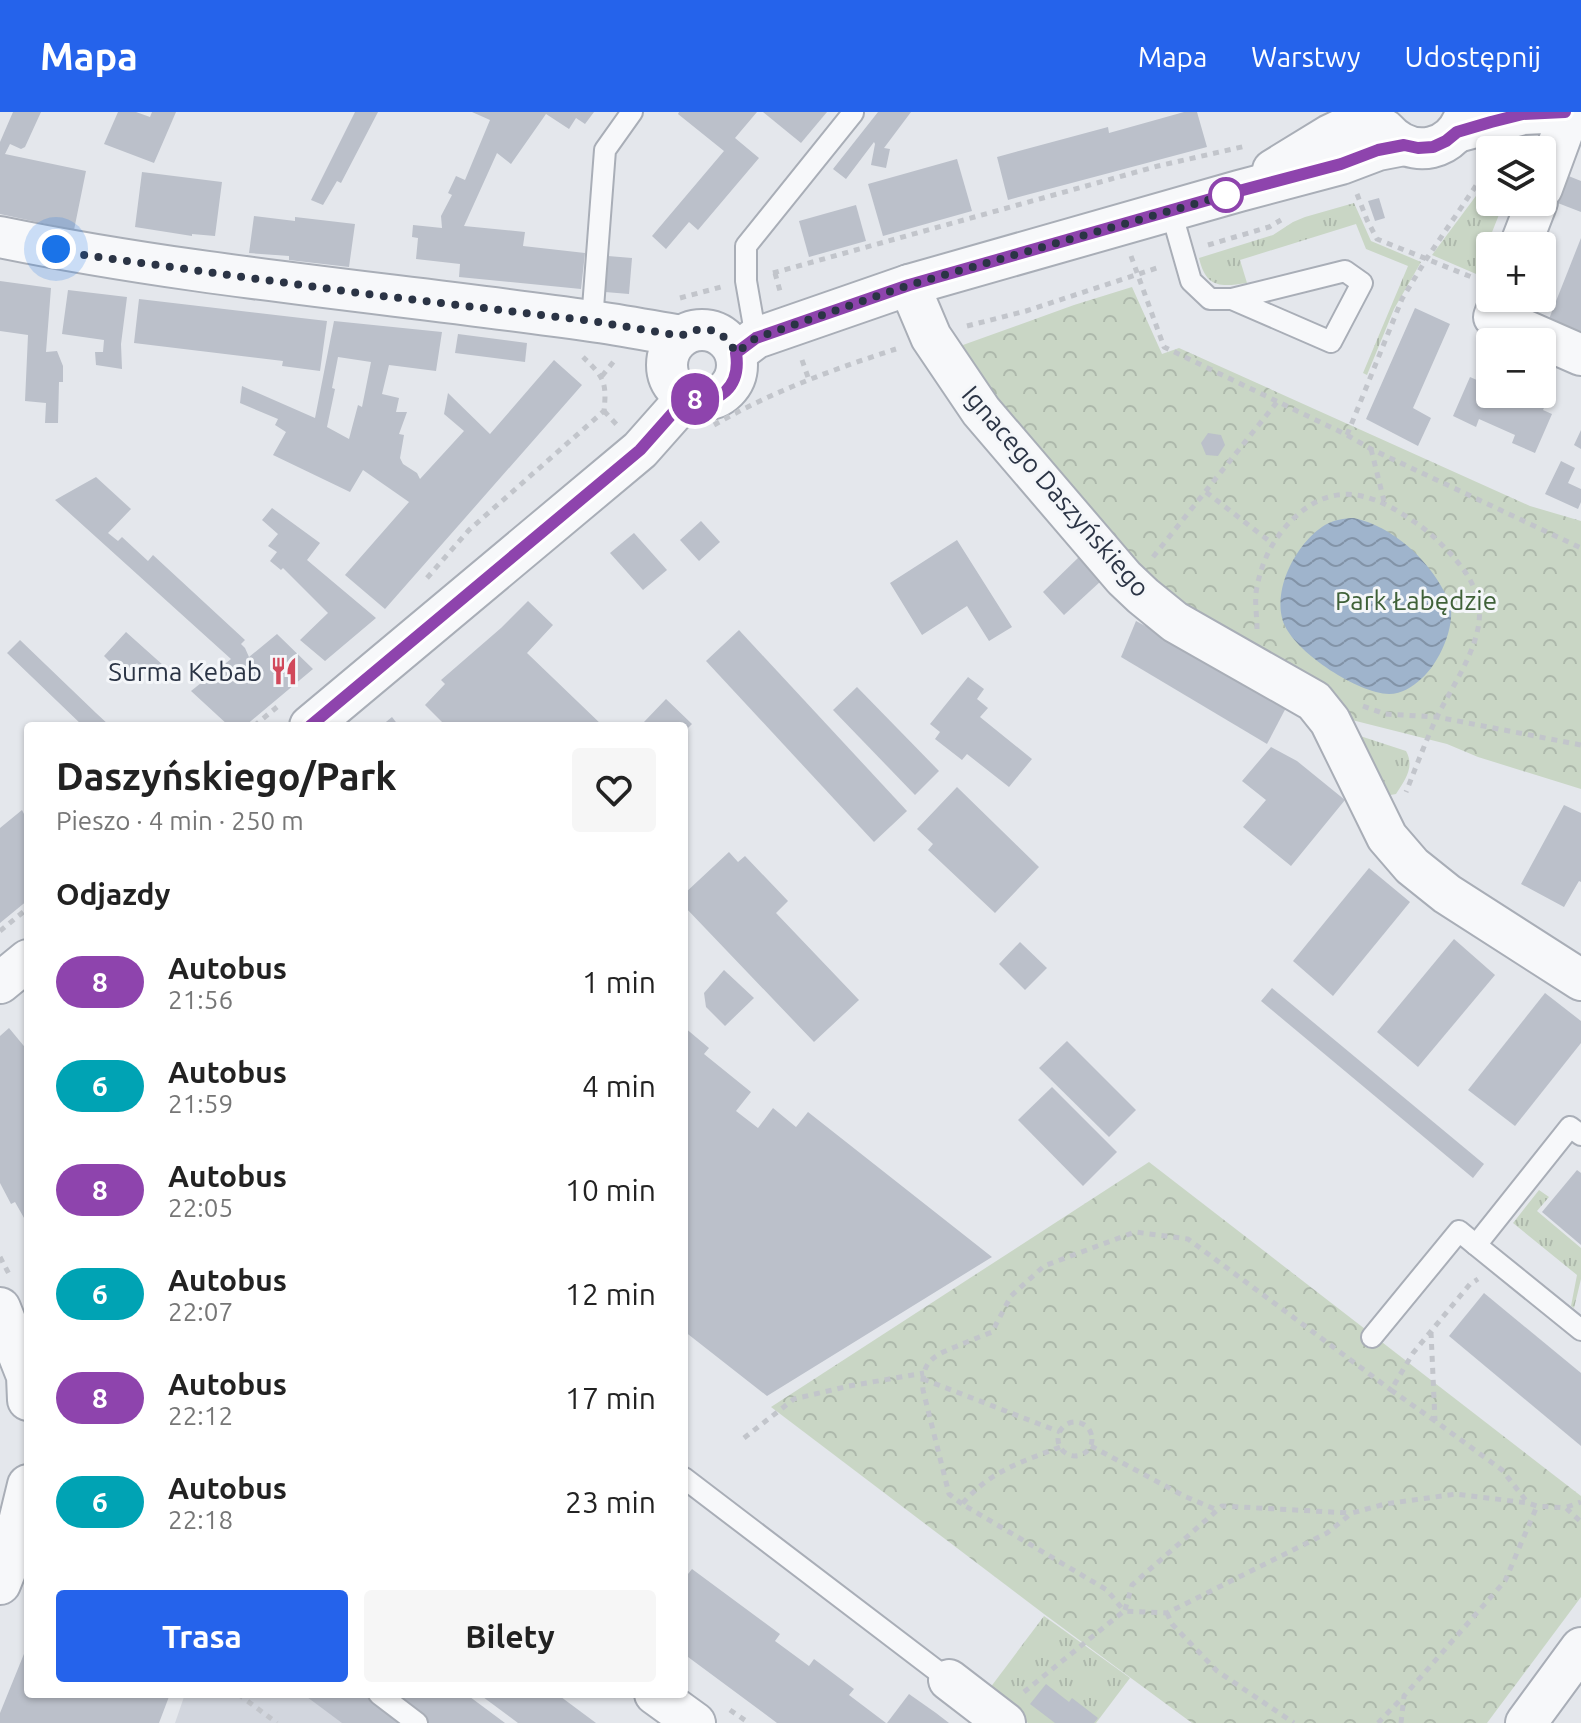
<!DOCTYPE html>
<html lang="pl">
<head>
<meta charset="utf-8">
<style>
	body { margin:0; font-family:Ubuntu,sans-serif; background:#f6f6f6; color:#222; height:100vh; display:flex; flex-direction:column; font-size:30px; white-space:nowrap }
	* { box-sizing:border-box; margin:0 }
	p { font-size:26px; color:#767676 }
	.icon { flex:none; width:44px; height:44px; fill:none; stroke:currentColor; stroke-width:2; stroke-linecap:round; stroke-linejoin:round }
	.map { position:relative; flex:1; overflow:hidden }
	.panel { position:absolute; left:24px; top:610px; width:664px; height:976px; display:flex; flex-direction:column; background:#fff; border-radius:8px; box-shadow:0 2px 6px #0004 }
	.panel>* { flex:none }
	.badge { padding:0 16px; border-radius:26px; font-size:28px; line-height:52px }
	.tools { position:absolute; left:1476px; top:24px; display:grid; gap:16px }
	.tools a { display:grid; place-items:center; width:80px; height:80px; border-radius:8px; background:#fff; box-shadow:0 2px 6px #0004; font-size:40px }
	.you { position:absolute; width:40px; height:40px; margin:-20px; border:6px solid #fff; border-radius:50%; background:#1a73e8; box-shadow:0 0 0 12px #1a73e833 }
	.map>.badge { position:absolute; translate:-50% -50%; box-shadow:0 0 0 4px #fff }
	h2 { padding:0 32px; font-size:30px; line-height:72px }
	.round { display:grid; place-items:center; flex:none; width:84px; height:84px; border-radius:8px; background:#f6f6f6 }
	.summary { display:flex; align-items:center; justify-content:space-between; height:136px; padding:0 32px }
	h1 { font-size:38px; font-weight:700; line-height:60px }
	.button { display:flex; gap:16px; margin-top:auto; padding:16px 32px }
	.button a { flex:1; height:92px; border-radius:8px; background:#2563eb; color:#fff; font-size:32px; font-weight:700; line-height:92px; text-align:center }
	.button a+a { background:#f6f6f6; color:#222 }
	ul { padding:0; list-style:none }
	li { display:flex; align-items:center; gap:24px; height:104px; padding:0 32px }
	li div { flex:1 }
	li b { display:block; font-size:30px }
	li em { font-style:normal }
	li .badge { min-width:88px; font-weight:700; text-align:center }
	header { display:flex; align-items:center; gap:48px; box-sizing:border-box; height:112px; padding:0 40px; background:#2563eb; color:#fff }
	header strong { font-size:38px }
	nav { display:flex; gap:44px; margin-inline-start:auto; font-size:28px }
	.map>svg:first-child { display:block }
	.built { fill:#d2d6de }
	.grass { fill:url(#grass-tufts) }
	.park { fill:url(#park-crowns) }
	.water { fill:url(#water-waves) }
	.building { fill:#bbc0ca; fill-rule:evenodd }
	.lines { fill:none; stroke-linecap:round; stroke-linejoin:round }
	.service-casing { stroke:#a9aeb7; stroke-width:24 }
	.minor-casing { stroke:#a9aeb7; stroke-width:44 }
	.path { stroke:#c2c5cb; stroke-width:5; stroke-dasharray:6 6; stroke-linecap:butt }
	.service { stroke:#f7f8fa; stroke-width:20 }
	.minor { stroke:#f7f8fa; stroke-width:40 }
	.line-casing { stroke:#fff; stroke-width:18 }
	.line { stroke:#8e44ad; stroke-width:12 }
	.walk { stroke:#2b3445; stroke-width:8; stroke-dasharray:0 14.4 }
	.stop-dot { fill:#fff; stroke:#8e44ad; stroke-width:4 }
	.labels { text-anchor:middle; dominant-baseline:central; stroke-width:6; stroke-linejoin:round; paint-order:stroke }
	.street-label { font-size:26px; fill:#2b3445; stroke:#f4f6f9 }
	.park-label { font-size:26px; fill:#3f6138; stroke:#f4f6f9 }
	.poi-label { font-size:26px; fill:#2b3445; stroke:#f4f6f9; text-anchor:end }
</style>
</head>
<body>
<header>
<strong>Mapa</strong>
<nav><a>Mapa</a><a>Warstwy</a><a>Udostępnij</a></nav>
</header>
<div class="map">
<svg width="1581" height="1611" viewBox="0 0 1581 1611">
	<defs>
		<pattern id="grass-tufts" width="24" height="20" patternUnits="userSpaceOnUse" patternTransform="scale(2)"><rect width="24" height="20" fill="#c9d6c5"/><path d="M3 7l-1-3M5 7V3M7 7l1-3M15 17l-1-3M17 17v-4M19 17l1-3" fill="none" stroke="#adb8ab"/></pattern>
		<pattern id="park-crowns" width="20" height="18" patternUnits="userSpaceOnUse" patternTransform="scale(2)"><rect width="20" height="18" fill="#c9d6c5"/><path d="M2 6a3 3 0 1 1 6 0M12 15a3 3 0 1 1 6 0" fill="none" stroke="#adb8ab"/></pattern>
		<pattern id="water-waves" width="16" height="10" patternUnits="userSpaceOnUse" patternTransform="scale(2)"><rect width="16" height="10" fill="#9fb4cc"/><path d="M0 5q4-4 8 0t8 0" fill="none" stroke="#8293a7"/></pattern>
	</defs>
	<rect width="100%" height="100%" fill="#e4e7ec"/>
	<path class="built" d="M185,1582H462L499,1611H175Z"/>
	<g class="grass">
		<path d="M1490,65V90H1504L1479,153L1490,158V168L1432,143Z"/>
		<path d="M1354,91L1371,129L1421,150L1394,197L1367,263L1363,261L1408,154L1366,137L1356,112L1240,148L1247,171C1220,175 1206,176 1199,146L1273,123L1293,110L1305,105Z"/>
		<path d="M1354,622L1406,639C1415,655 1405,668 1396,682L1385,684Z"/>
		<path d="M1539,1078L1549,1085L1537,1099L1581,1136V1167L1574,1196L1571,1194L1577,1163L1513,1111Z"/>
		<path d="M1044,1504L1130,1566L1096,1611H1028L987,1580Z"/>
	</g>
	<g class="park">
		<path d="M1132,175L1162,242L1179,236L1530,394L1581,409V677L1478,645L1447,632L1340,605L1154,479L949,238L1074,193Z"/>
		<path d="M1149,1050L1581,1384V1485L1487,1611H1192L1044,1502L771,1295Z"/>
	</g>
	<path class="water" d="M1354,406C1393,415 1427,446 1445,481C1446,484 1449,487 1450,491C1456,514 1439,552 1421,567C1412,575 1402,582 1389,582C1358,581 1298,542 1285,514C1270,480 1296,431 1325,413C1334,408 1344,406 1354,406Z"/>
	<g class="building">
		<path d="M13,0H41L25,35L21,37L10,32L5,42L86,59L74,118L0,102V30Z"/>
		<path d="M118,0H136L150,5L152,0H176L154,51L104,32Z"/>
		<path d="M355,0H378L341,71L337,69L323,93L311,88Z"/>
		<path d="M472,0H594L585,12L576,6L569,17L546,2L511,52L497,41L464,114L525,120L523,134L585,141L581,177L459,165L460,152L416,147L418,126L412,125L413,113L442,116L441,104L452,83L448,81L456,64L465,68L490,8Z"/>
		<path d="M679,0H757L735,26L759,46L698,118L689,110L666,137L652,124L724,39L678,2Z"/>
		<path d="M763,0H827L801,31Z"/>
		<path d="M878,0H911L884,36L890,37L886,56L871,53L875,32L874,30L846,67L833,57Z"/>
		<path d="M1184,0H1197L1207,35L1008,88L997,45L1108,15L1109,21Z"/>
		<path d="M957,47L972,99L883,124L868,72Z"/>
		<path d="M142,60L222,70L215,124L192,122V124L135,115Z"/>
		<path d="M1561,61L1581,69V100L1550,88Z"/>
		<path d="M1379,86L1385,106L1375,109L1368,89Z"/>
		<path d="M856,93L866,129L809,145L799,109Z"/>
		<path d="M254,104L295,109V105L355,112L349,155L289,148V144L249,141Z"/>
		<path d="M1581,126V227L1547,212Z"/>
		<path d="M608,144L632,146L629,182L605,180Z"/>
		<path d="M0,169L51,176L46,240L57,239L63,254V270H59L58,311H45L46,291L25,289L28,223L0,219Z"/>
		<path d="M68,178L127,185L121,232L122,257L96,253L95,240H103L104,228L62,222Z"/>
		<path d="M139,187L327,209L320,259L282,254L283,249L134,231Z"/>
		<path d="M1415,196L1450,212L1413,296L1431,306L1418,334L1366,307Z"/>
		<path d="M334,209L442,220L436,259L389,253L382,282L399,286L396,300H407L399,322L404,323L400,346L403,352L417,361L420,367L464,319L444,302L448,281L490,322L554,248L582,273L385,497L345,463L409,390L363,358L350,380L273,343L286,320L275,313L278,307L240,291L242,274L315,306ZM338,245L371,250L362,295L358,293L349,327L327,315L335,277L332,276Z"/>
		<path d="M458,222L527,231L525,250L455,241Z"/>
		<path d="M1485,258L1490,260V282H1541L1549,285L1543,298L1552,302L1535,341L1512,331L1515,323L1479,307L1476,315L1453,304L1470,265L1479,269Z"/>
		<path d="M1581,318V337L1574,333Z"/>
		<path d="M1208,321L1221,323L1225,333L1218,344L1206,343L1201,331Z"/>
		<path d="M1561,349L1575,356L1568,371L1581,377V390L1578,397L1545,382Z"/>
		<path d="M96,365L131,397L108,421L118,429L122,425L148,449L153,443L245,528L241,532L245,536L249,545L277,522L313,557L245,614H229L191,579L231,547L55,388Z"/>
		<path d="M272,396L320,431L307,448L376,506L325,549L300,528L328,501L283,456L281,458L270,449L277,440L268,434L278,422L262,408Z"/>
		<path d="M701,409L720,430L699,449L680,428Z"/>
		<path d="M634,421L667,458L643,478L610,441Z"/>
		<path d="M957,428L1012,515L989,529L967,494L922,523L890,471Z"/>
		<path d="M1080,444L1101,469L1064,503L1043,480Z"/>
		<path d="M528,489L553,513L527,541L603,614H466L465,612L463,614H446L425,593L445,572L441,568L501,516Z"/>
		<path d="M1136,509L1289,590L1267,632L1121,545Z"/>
		<path d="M739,518L907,699L874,730L706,549Z"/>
		<path d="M126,520L164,554L158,561H148L137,551L121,561L104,544Z"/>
		<path d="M20,528L96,601L110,614H83L7,541Z"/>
		<path d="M968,565L984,577L977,587L988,596L980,605L1032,647L1009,675L967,642L962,648L935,627L940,620L930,612Z"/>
		<path d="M857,575L939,659L915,683L833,598Z"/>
		<path d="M666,587L692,612L684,620V614H648L644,610Z"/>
		<path d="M392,605L399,614H381Z"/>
		<path d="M1271,635L1297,649L1345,688L1291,754L1243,715L1266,688L1242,669Z"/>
		<path d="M957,675L1039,755L995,801L928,738L933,732L917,717Z"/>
		<path d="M1564,693L1581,701V770L1579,769L1564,795L1521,772Z"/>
		<path d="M28,697V788L0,811V716L22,698L24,702Z"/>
		<path d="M729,740L738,750L745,744L788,789L776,801L859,888L814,930L684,794V782Z"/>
		<path d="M1369,756L1410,790L1333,884L1293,849Z"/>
		<path d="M1454,827L1495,863L1418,955L1377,920Z"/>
		<path d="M1020,830L1047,856L1025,878L999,852Z"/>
		<path d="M724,858L754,886L725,914L706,895L704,881Z"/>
		<path d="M1272,876L1484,1052L1473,1066L1261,889Z"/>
		<path d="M1545,881L1581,909V931L1515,1014L1468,978Z"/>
		<path d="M684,915L709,936L704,942L751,980L736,999L758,1016L773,996L796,1015L808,1000L992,1145L767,1284L684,1219Z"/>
		<path d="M9,916L28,939V1113L15,1090L11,1092L0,1071V924Z"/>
		<path d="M1067,929L1136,998L1109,1025L1039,956Z"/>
		<path d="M1052,975L1117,1040L1083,1074L1018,1008Z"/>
		<path d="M1577,1058L1581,1061V1133L1542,1100Z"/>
		<path d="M1484,1181L1581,1261V1334L1449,1224Z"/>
		<path d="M692,1457L780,1522L775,1529L809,1554L814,1547L854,1577L849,1583L886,1611H777L684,1542V1467Z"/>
		<path d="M28,1532V1582H170L159,1611H0V1601Z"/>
		<path d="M1046,1572L1069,1590L1072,1586L1098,1606L1094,1611H1055L1030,1592Z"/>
		<path d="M303,1582H466L505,1611H342Z"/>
		<path d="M479,1582H557L596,1611H518Z"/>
		<path d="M909,1582L936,1601L949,1611H887Z"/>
	</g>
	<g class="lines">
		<defs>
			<g id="service">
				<path d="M1171,99L1191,169L1210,187H1232L1345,159L1362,171L1331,230L1232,187"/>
				<path d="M592,209L605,38L632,0"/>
				<path d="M756,226L746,169V134L853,1"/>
				<path d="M1581,1023L1570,1015L1476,1133L1581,1218"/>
				<path d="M1372,1225L1459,1119L1476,1133"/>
				<path d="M684,1366L949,1568"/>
				<path d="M379,1582L417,1611"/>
			</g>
			<g id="minor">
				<path d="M1385,18C1412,49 1455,39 1466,0"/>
				<path d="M1457,20L1523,2L1566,0"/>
				<path d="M1273,58L1330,23L1360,9L1367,0"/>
				<path d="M1542,76L1570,0"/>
				<path d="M0,125C195,165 394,181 591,209C621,213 651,219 681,224"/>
				<path d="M1520,134L1537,90"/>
				<path d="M909,173L931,225L981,299L1124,466L1143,484L1175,510L1314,589L1330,609L1387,725L1412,754L1447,782L1581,868"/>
				<path d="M1501,186L1494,205L1581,243"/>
				<circle cx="702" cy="253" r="35"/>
				<path d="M736,241L756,226L909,173L1239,79L1341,52L1378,38L1404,33"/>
				<path d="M310,614L640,338L687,285"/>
				<path d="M0,871L28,848"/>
				<path d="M0,1196L27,1264L28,1288"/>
				<path d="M0,1472L10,1447L28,1373"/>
				<path d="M949,1568L1005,1611"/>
				<path d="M655,1582L695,1611"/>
				<path d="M1526,1611L1581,1536"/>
			</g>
		</defs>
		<use href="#service" class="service-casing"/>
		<use href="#minor" class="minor-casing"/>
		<g class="path">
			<path d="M1357,82L1367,108L1377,127L1474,166"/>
			<path d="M1208,133L1269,115L1281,108"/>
			<path d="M1131,144L1164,235L1347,323L1371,337L1581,436"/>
			<path d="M773,161L1158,54L1246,34"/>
			<path d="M775,161L780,179"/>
			<path d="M680,186L721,175"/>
			<path d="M967,214L1026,199L1160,155"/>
			<path d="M802,248L809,268"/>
			<path d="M602,264L614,249"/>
			<path d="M604,299L617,313"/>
			<path d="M714,313C771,280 834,257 896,237"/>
			<path d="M1347,323L1402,187L1427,146L1490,53"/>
			<path d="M1371,337L1384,389"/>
			<path d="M1206,380L1273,432"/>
			<path d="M1153,445L1277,290"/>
			<path d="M427,466L469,418L604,299C607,270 604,265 583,245"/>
			<path d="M1257,517C1257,503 1254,488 1257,475C1262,448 1274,425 1294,406C1330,372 1365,378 1404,403C1418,412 1431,421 1442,433C1459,450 1476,470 1479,494C1484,531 1451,575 1436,607C1425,631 1416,655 1406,680"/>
			<path d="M1363,594L1385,602L1437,605L1581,633"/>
			<path d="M254,614L277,595"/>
			<path d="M0,819L28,796"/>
			<path d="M0,1145L9,1162"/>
			<path d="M1431,1220L1435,1309L1502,1358L1528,1391"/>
			<path d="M923,1267L1060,1320"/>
			<path d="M1435,1309L1391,1278L1413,1241L1470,1172L1478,1167"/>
			<circle cx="1075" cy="1327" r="17"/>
			<path d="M744,1326L794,1287L849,1274L924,1261"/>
			<path d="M1091,1334L1184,1384L1217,1398"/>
			<path d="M1060,1335C1019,1351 992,1358 962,1392L1107,1478L1124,1499"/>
			<path d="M962,1392L949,1382L923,1278C921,1251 932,1244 955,1235C967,1230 979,1225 992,1220L1011,1184L1044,1154L1135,1120L1188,1127L1391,1278"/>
			<path d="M1567,1395L1581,1390"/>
			<path d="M1125,1498L1132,1473L1222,1394L1350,1401"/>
			<path d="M1167,1501L1172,1512L1217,1559L1294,1611"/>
			<path d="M1024,1580L1124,1499L1167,1501L1327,1421L1352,1401L1385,1392L1456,1382L1528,1391L1537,1394L1566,1396L1581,1410"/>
			<path d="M238,1582L277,1611"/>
			<path d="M730,1598L749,1611"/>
			<path d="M1378,1611L1403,1585"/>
			<path d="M1401,1611L1404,1584L1505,1469L1537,1394"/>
		</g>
		<use href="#service" class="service"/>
		<use href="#minor" class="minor"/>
	</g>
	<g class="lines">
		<defs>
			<path id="line" d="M310,614L640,338L687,285C720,295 741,274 736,241L756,226L909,173L1239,79L1341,52L1378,38L1404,33L1418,36L1433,35L1446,29L1457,20L1491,10L1523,2L1565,0"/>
		</defs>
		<use href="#line" class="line-casing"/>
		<use href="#line" class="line"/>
		<path class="walk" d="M56,137L84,143L374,183L592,209L681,224C705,211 723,217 736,241L756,226L909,173L1226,83"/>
	</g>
	<defs>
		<symbol id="restaurant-bare" viewBox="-9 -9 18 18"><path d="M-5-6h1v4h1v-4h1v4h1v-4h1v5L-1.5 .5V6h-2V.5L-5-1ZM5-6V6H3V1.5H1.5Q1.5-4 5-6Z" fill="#d1495b" stroke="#f4f6f9" stroke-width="2.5" paint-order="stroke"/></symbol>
	</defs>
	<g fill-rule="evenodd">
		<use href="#restaurant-bare" x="264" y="539" width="40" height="40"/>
	</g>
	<circle class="stop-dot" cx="1226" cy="83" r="16"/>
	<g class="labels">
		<g class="street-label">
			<text transform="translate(1056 379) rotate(49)">Ignacego Daszyńskiego</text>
		</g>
		<g class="park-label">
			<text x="1416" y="488">Park Łabędzie</text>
		</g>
		<g class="poi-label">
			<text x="262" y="559">Surma Kebab</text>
		</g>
	</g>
</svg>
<div class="tools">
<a><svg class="icon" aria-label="layers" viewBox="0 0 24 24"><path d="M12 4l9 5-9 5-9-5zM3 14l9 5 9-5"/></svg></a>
<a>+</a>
<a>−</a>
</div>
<div class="you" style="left:56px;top:137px"></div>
<b class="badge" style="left:695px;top:287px;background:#8e44ad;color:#fff">8</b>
<section class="panel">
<div class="summary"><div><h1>Daszyńskiego/Park</h1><p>Pieszo · 4 min · 250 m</p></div><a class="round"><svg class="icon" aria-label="heart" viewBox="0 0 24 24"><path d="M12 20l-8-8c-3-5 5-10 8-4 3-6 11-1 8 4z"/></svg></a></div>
<h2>Odjazdy</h2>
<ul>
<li><span class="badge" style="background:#8e44ad;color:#fff">8</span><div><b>Autobus</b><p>21:56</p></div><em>1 min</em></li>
<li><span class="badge" style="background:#00a3b4;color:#fff">6</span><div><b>Autobus</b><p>21:59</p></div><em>4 min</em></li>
<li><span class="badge" style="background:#8e44ad;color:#fff">8</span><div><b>Autobus</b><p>22:05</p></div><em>10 min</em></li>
<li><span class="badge" style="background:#00a3b4;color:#fff">6</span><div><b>Autobus</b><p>22:07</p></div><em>12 min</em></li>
<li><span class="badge" style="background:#8e44ad;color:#fff">8</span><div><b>Autobus</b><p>22:12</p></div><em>17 min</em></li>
<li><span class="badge" style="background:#00a3b4;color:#fff">6</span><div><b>Autobus</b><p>22:18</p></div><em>23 min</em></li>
</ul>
<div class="button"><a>Trasa</a><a>Bilety</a></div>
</section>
</div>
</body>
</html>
